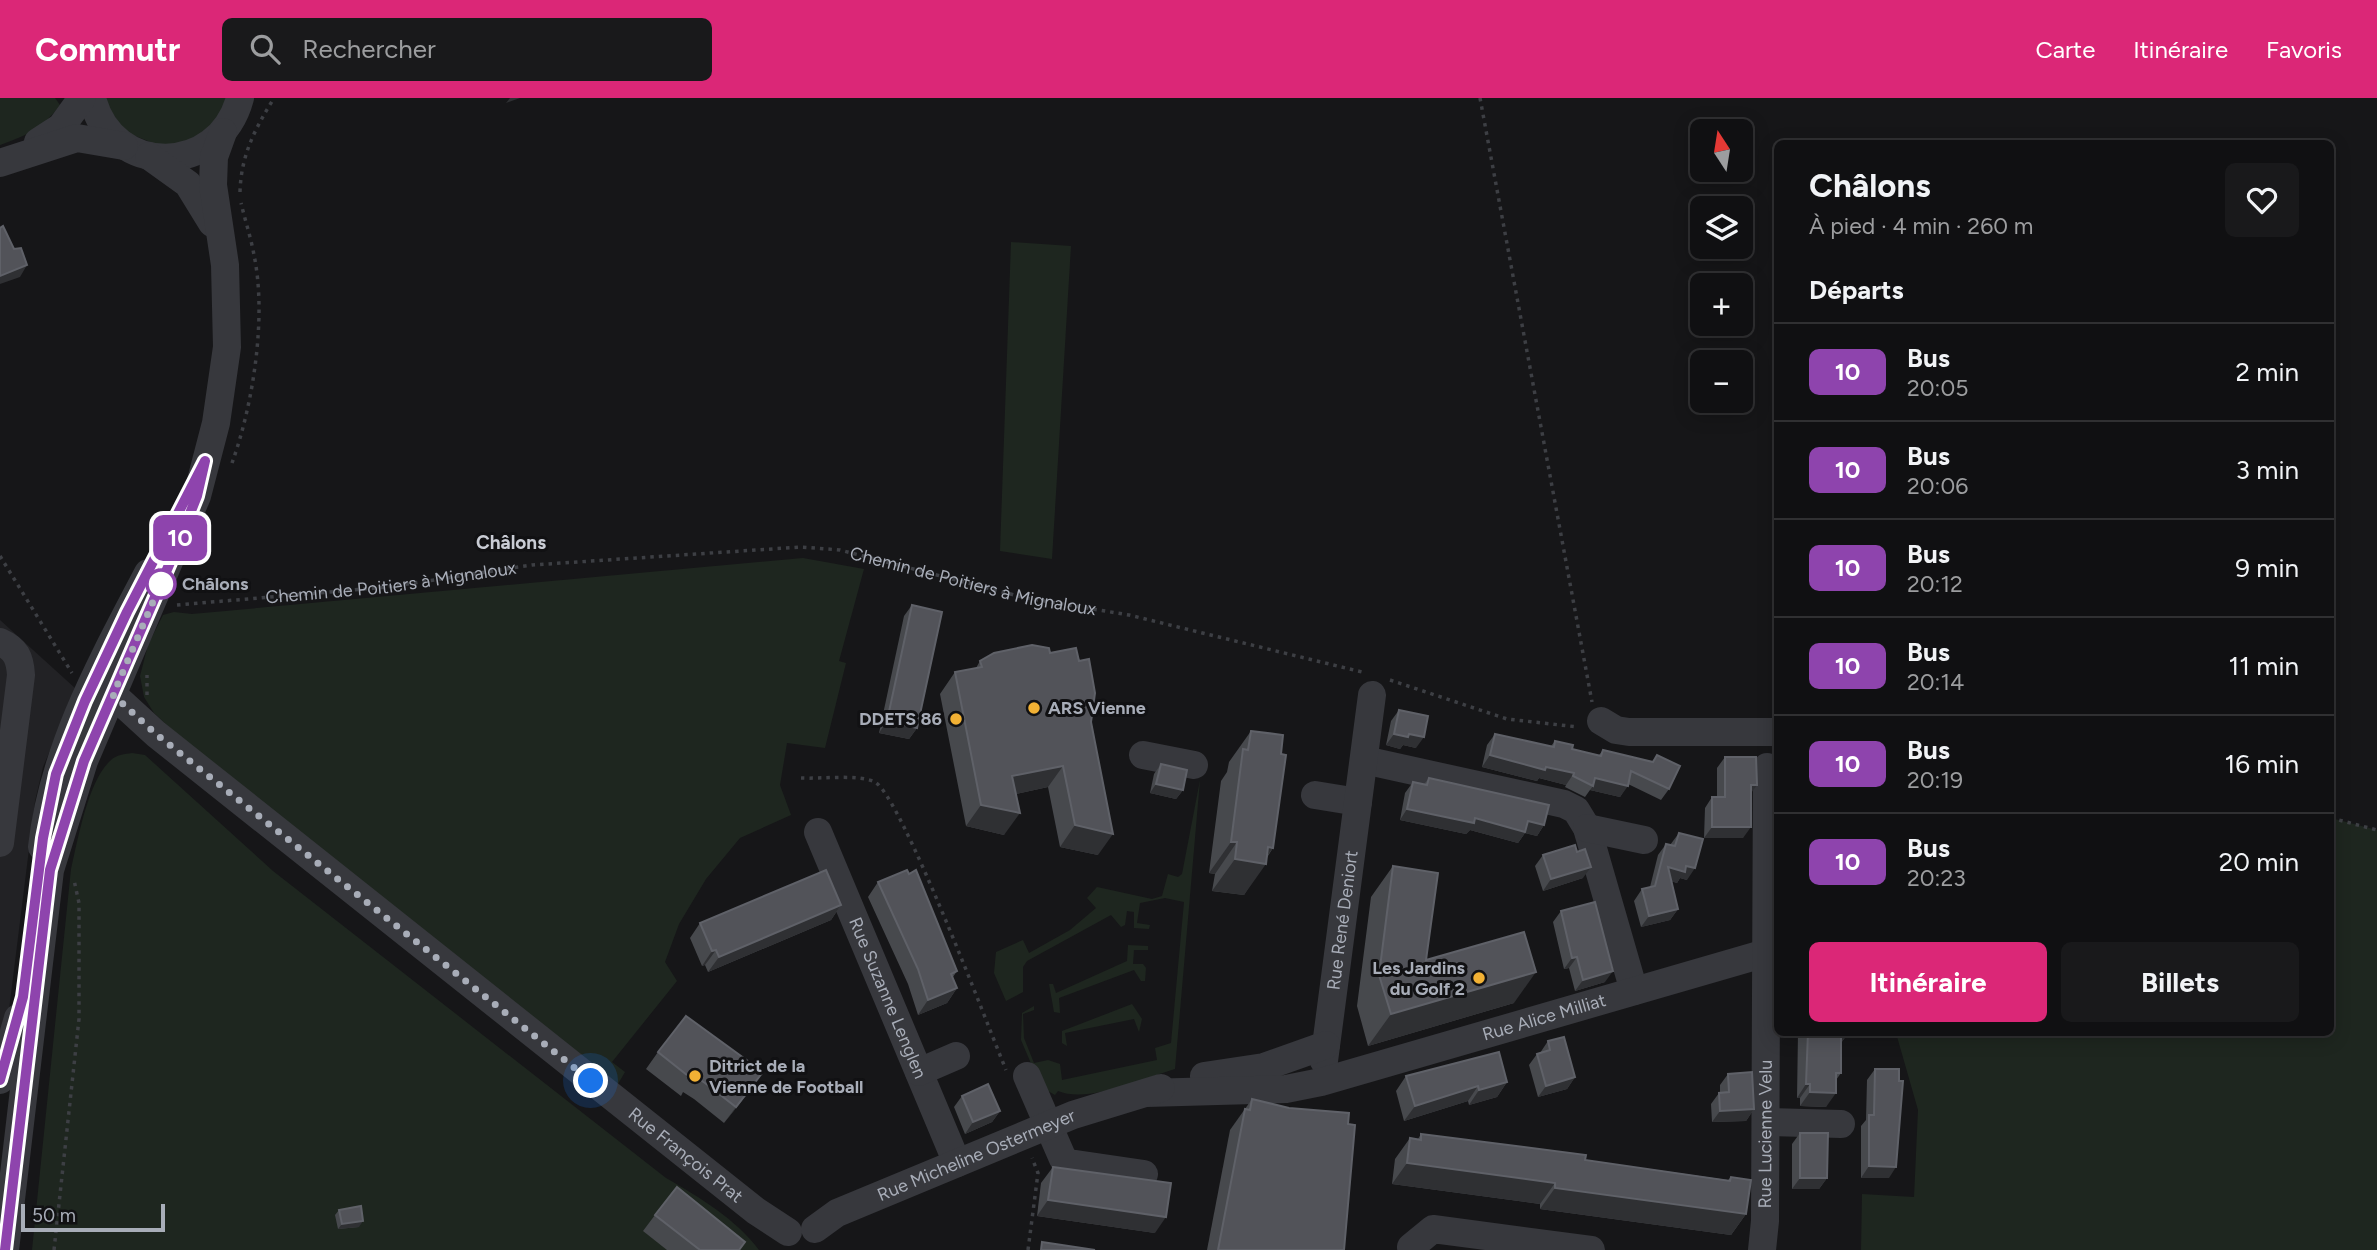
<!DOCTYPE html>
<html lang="fr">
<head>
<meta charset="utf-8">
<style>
	body { margin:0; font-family:Figtree,sans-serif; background:#19191b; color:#f1f3f6; height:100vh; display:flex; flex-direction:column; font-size:26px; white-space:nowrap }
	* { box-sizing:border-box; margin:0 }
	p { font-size:23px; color:#9c9d9f }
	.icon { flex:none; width:38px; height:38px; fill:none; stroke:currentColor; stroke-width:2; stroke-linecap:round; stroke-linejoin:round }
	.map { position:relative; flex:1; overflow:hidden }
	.details { position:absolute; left:1774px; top:42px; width:560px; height:896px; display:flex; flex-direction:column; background:#101012; border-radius:10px; box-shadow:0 4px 18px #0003,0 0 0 2px #303032 }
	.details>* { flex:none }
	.badge { padding:0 14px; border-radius:10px; font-size:24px; line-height:46px }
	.needle { width:46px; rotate:348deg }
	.tools { position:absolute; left:1690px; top:21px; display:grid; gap:14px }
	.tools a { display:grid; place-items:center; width:63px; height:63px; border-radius:10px; background:#101012; box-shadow:0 4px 18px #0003,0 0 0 2px #303032; font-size:35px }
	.scale { position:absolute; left:21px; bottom:18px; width:144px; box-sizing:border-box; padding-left:7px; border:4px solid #a8adb8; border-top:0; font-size:19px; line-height:24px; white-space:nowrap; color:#a8adb8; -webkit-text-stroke:5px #111113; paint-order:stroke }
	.you { position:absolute; width:35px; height:35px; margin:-18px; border:5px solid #fff; border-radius:50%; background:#1a73e8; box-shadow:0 0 0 10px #1a73e833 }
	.map>.badge { position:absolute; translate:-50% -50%; box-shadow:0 0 0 4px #fff }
	h2 { padding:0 35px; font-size:26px; line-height:63px }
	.round { display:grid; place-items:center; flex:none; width:74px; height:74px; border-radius:10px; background:#19191b }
	.head { display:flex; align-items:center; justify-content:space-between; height:119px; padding:0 35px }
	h1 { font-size:33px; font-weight:700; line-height:52px }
	.button { display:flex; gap:14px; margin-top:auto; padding:14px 35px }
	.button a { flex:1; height:80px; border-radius:10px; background:#db2777; color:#fff; font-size:28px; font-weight:700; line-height:80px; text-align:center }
	.button a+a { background:#19191b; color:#f1f3f6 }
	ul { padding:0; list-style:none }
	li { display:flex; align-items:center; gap:21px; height:98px; padding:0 35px; border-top:2px solid #303032 }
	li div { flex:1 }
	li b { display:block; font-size:26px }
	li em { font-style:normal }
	li .badge { min-width:77px; font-weight:700; text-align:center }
	header { display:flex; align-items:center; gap:42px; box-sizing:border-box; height:98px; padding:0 35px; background:#db2777; color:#fff }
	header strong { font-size:33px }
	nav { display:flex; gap:38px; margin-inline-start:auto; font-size:24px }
	.search { width:490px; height:63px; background:#19191b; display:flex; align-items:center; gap:18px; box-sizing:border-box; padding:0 24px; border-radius:10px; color:#9c9d9f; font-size:26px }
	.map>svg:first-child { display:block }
	.built { fill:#222225 }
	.green { fill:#1e261f }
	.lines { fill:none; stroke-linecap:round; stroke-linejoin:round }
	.path { stroke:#3d3f44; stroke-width:3.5; stroke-dasharray:3.5 5; stroke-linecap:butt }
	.minor { stroke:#37383d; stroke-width:28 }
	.wall { fill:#47494d }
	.shaded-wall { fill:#2f3033 }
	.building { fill:#525359; stroke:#5f6168; stroke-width:2 }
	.line-casing { stroke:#fff; stroke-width:16 }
	.line { stroke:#8e44ad; stroke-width:10 }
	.walk { stroke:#a8adb8; stroke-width:7; stroke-dasharray:0 12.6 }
	.stop-dot { fill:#fff; stroke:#8e44ad; stroke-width:3.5 }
	.poi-dot { fill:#f2b134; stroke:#111113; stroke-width:2.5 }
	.labels { text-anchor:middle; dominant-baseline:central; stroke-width:6; stroke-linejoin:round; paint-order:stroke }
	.street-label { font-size:18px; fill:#a8adb8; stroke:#111113 }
	.stop-label { font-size:18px; font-weight:bold; fill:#a8adb8; stroke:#111113; text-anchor:start }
	.poi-label { font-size:18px; font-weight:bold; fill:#a8adb8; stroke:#111113; text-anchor:start }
	.neighbourhood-label { font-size:19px; font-weight:bold; fill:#c9ccd4; stroke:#111113 }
</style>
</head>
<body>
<header>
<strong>Commutr</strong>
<div class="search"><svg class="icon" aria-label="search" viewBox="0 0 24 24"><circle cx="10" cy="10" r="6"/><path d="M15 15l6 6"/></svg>Rechercher</div>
<nav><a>Carte</a><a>Itinéraire</a><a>Favoris</a></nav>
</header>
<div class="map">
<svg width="2377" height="1152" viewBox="0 0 2377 1152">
	<rect width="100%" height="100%" fill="#161618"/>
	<path class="built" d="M0,522L76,591L43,669L35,703L0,984Z"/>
	<g class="green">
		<path d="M0,0H55L60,7C44,29 26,38 0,47Z"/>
		<path d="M102,0H228L225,10L203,38L163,49L125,34Z"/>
		<path d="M1011,144L1071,148L1052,461L1000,453Z"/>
		<path d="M803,460L864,471L839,563L846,565L825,650L787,645L780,687L791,717L740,740L706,781L679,826L665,864L677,883L612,964L625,974L618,986L221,678L154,615L144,599L140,578L148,547L163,517L174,514L192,516Z"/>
		<path d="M132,655L145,657L273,773L666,1080C699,1099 736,1121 759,1152H32L71,771C78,742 88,682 111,662C116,657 125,656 132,655Z"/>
		<path d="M1200,682L1175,971C1144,980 1088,1006 1058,993L1055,997L1041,989L1021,942L1022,915L1034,908V912L1023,916L1024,940L1034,965L1048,962L1060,966L1062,982L1157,962L1155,950L1171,945L1184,804L1165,800L1140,805L1137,825L1150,827L1149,831L1134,830V814L1127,813L1125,827L1121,829L1111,817L1027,863L1023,869V894L1006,903L994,875L996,854L1023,842L1029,855L1070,832L1096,810L1087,800L1097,789L1152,801L1162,798L1168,776L1178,779L1182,776Z"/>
		<path d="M2331,720L2377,732V1152H1861L1862,1096L1914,1099L1918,1012L1896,935L2331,934Z"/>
		<path d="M1128,847L1148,848V852H1134L1133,866H1143L1146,870L1145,883H1141L1134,872L1059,900L1060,915L1054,914L1049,886H1053L1056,895L1127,863Z"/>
		<path d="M1132,906L1142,921L1139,934L1134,921L1065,935L1067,948L1062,945V933Z"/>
	</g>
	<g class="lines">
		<g class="path">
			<path d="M1480,0L1592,604"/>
			<path d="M240,94C241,57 255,31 274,0"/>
			<path d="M232,365C253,307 267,219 254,157C251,140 245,122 241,105"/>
			<path d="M0,458L72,575"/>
			<path id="s1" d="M177,507L388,489L532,467L801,449L840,452L1026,500L1129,517L1366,575"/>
			<path d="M1390,582L1507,621L1578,629"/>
			<path d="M147,597V577"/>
			<path d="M801,680C821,681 858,676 875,684C901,698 989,931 1006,972"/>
			<path d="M2331,720L2377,732"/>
			<path d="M54,1152L79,921V805L74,782"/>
			<path d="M1028,1152L1038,1075L1032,1060"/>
		</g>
		<g class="minor">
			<path d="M92,0C112,80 219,79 240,0"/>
			<path d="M38,44L61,29L82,0"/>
			<path d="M149,58L188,86L212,125"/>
			<path d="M0,65L77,40L124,48"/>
			<path d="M0,544C16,551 20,560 21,577L0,745"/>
			<path id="s2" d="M96,581L156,636L756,1113L788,1134"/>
			<path d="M1601,623L1616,632L1629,634H1778"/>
			<path d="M1143,657L1194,667"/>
			<path d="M1364,662L1564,706L1576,712L1587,730L1634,893"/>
			<path d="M1315,697L1358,704"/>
			<path d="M1587,730L1644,742"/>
			<path id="s3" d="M818,734L957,1065"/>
			<path d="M42,749C53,650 103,561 148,475"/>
			<path id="s4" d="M1324,963L1372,597"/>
			<path d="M919,974L956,958"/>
			<path d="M1027,978L1063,1061L1069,1065L1144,1076"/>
			<path d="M1204,978L1264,969L1326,947"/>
			<path d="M0,982L18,920"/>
			<path id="s5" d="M1146,995L1286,991L1321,984L1766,855"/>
			<path d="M1766,1024L1841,1026"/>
			<path id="s6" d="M815,1131L837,1115L1073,1017L1161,990"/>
			<path d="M1411,1149L1433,1131L1591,1152"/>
			<path d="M5,1152L50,772L84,663L197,398L216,325L227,249L225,167L213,87L214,59L223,34"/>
			<path id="s7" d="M1762,1152L1765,1123L1767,669"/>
		</g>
	</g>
	<g class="wall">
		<path d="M912,507L917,630L909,641L879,635L904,518Z"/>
		<path d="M1050,555L1091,624L1098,757L1060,749L1048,689L1016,696L1004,737L966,728L940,596L955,574L976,570L980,563Z"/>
		<path d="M1399,612L1416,650L1403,647L1400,651L1386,647L1391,623Z"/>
		<path d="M1251,633L1281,656L1273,750L1244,797L1212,793L1215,776L1209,775L1221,683L1227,674L1229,664Z"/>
		<path d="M1495,636L1551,648L1555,643L1572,651L1599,657L1603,652L1652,664L1657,657L1669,691L1661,702L1628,686L1620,699L1590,692L1585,699L1565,689L1566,687L1539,680L1537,683L1482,669L1487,647Z"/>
		<path d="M1725,659L1751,695L1743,740H1704L1705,710L1712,699H1717V670Z"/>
		<path d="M1161,666L1183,692L1176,701L1150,695L1154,676Z"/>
		<path d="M1429,680L1544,727L1537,738L1525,735L1518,745L1470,732L1466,736L1400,722L1405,695L1413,684L1424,686Z"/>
		<path d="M1679,735L1687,782L1680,780L1677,785L1671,783L1678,811L1670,822L1641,829L1634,803L1642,791L1650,789L1658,757L1666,746L1670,747Z"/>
		<path d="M1543,757L1583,780L1543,793L1535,768Z"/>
		<path d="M1393,768L1426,862L1514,905L1368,948L1357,908L1371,799Z"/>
		<path d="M878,784L957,873L953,879L957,890L947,905L918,917L908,886L868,799Z"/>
		<path d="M841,807L831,822L708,874L705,867L702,868L690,840L700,825Z"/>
		<path d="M1561,813L1605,884L1575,893L1569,870L1564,871L1553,824Z"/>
		<path d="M1798,934H1849L1841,945V975L1836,982L1826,1009L1800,1008V1000H1797Z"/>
		<path d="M1548,943L1575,979L1567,991L1538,999L1529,967L1537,956L1540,955Z"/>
		<path d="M658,954L752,990L724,1025L694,1001L683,994L681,998L646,971Z"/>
		<path d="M1875,971L1889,1080H1861V1028L1866,1022L1867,982Z"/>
		<path d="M1728,976L1754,1011L1746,1023L1712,1024L1711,1006L1719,995H1720V987Z"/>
		<path d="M1406,978L1507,984L1497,999L1469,1007L1468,1003L1404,1023L1396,993Z"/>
		<path d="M962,998L1000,1013L992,1024L965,1036L954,1009Z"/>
		<path d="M1252,1001L1344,1152H1207L1230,1032Z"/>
		<path d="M1800,1035L1827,1080L1819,1091H1792V1046Z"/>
		<path d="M1421,1036L1585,1062L1728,1082L1731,1079L1746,1116L1731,1137L1540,1111V1106L1392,1086L1395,1061L1410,1040L1418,1041Z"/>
		<path d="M1053,1069L1155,1135L1037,1118L1041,1085Z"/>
		<path d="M339,1112L359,1129L338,1131L335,1117Z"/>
		<path d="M655,1117L739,1152H667L643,1133Z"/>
	</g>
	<g class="shaded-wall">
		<path d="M510,0H520L506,5Z"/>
		<path d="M27,167L20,179L0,186V178Z"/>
		<path d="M887,623L917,630L909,641L879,635Z"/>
		<path d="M1394,636H1409L1424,639L1416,650L1403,647L1400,651L1386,647Z"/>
		<path d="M1490,657L1574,675L1566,687L1539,680L1537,683L1482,669Z"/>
		<path d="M1063,668L1048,689L997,700L1012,678Z"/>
		<path d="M1595,680L1628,688L1620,699L1590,692L1593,688Z"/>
		<path d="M1156,686L1183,692L1176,701L1150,695Z"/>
		<path d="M1751,687H1757L1749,698Z"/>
		<path d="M981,707L1020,715L1004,737L966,728Z"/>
		<path d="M1407,711L1528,723L1544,727L1537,738L1525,735L1518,745L1470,732L1466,736L1400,722Z"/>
		<path d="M1075,727L1113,736L1098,757L1060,749Z"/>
		<path d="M1712,729H1751L1743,740H1704Z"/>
		<path d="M1231,744H1237L1215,776L1209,775Z"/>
		<path d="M1268,749L1273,750L1262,765L1266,766L1244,797L1212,793L1235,761Z"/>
		<path d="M1686,768L1695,770L1687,782L1680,780L1677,785L1660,780L1668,769Z"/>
		<path d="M1591,769L1583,780L1543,793L1551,781Z"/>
		<path d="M841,807L831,822L708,874L719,859Z"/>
		<path d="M1678,811L1670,822L1641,829L1649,818Z"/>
		<path d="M716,852L705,867L702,868L712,853Z"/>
		<path d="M1577,859L1569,870L1564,871L1572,860Z"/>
		<path d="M1613,873L1605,884L1575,893L1583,882Z"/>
		<path d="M1536,874L1514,905L1368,948L1391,916Z"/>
		<path d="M957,890L947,905L918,917L928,902Z"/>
		<path d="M1838,934H1849L1841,945H1831Z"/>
		<path d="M763,974L752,990L724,1025L736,1009Z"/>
		<path d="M1575,979L1567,991L1538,999L1546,988Z"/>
		<path d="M1507,984L1497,999L1469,1007L1479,992Z"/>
		<path d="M1806,986H1810L1800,1000H1797Z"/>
		<path d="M1478,988L1468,1003L1404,1023L1415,1008Z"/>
		<path d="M1810,994L1836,995L1826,1009L1800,1008Z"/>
		<path d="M1754,1011L1746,1023L1712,1024L1720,1013Z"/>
		<path d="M1000,1013L992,1024L965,1036L973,1024Z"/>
		<path d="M1407,1065L1555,1085L1540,1106L1392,1086Z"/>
		<path d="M1869,1068L1896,1069L1889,1080H1861Z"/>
		<path d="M1800,1080H1827L1819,1091H1792Z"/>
		<path d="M1555,1090L1746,1116L1731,1137L1540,1111Z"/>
		<path d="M1048,1102L1166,1119L1155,1135L1037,1118Z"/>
		<path d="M363,1123L359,1129L338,1131L342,1126Z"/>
	</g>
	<g class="building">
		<path d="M3,128L14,151L21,150L27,167L0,178V130Z"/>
		<path d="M912,507L942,514L917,630L887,623Z"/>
		<path d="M1032,547L1049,550L1050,555L1076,550L1079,563L1089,561L1095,595L1091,624L1113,736L1075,727L1063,668L1012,678L1020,715L981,707L955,574L982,569L980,563L994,555Z"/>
		<path d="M1399,612L1428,618L1424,639L1409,636L1408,639L1394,636Z"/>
		<path d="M1251,633L1283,637L1281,656L1286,657L1273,750L1268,749L1266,766L1235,761L1237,744H1231L1243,651L1248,652Z"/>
		<path d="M1495,636L1554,649L1555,643L1573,647L1572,651L1601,658L1603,652L1653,664L1657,657L1680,668L1669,691L1631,673L1628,688L1595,680L1593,688L1573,678L1574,675L1546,669L1545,672L1490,657Z"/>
		<path d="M1725,659H1756L1757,687H1751V729H1712V699H1725Z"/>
		<path d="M1161,666L1187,672L1183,692L1156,686Z"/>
		<path d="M1429,680L1549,707L1544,727L1528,723L1525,734L1475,720L1474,725L1407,711L1413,684L1427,687Z"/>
		<path d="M1679,735L1703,741L1695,770L1686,768L1685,774L1668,769L1678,811L1649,818L1642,791L1655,788L1666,746L1675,748Z"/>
		<path d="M1575,747L1577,754L1585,751L1591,769L1551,781L1543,757Z"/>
		<path d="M1393,768L1438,775L1426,862L1524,834L1536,874L1391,916L1379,877Z"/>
		<path d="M826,772L841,807L719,859L716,852L712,853L700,825Z"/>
		<path d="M907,772L909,776L916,772L957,873L951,876L957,890L928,902L918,871L878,784Z"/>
		<path d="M1595,804L1613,873L1583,882L1577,859L1572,860L1561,813Z"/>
		<path d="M686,918L763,974L736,1009L705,985L694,978L692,981L658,954Z"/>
		<path d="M1808,934H1841V975H1836V995L1810,994V986H1806Z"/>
		<path d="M1564,939L1575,979L1546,988L1537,956L1550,952L1548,943Z"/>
		<path d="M1499,954L1507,984L1479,992L1478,988L1415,1008L1406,978Z"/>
		<path d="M1875,971H1899V983H1903L1896,1069L1869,1068V1017H1874Z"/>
		<path d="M1752,974L1754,1011L1720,1013L1719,995L1729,994L1728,976Z"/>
		<path d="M988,986L1000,1013L973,1024L962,998Z"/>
		<path d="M1252,1001L1289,1010L1349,1015L1348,1026L1355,1027L1344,1152H1218L1245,1011L1250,1012Z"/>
		<path d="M1800,1035H1828L1827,1080H1800Z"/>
		<path d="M1421,1036L1586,1057L1585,1062L1730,1083L1731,1079L1751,1082L1746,1116L1555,1090V1085L1407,1065L1410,1040L1421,1042Z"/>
		<path d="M1053,1069L1171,1085L1166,1119L1048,1102Z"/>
		<path d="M677,1089L745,1144L739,1152H700L655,1117Z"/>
		<path d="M361,1108L363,1123L342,1126L339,1112Z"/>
		<path d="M1042,1144L1095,1152H1041Z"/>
	</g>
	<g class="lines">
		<defs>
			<path id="line" d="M0,982L23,899L43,740L56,676L85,603L127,514L205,363L197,398L175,453L84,663L50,772L5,1152"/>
		</defs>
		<use href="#line" class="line-casing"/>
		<use href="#line" class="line"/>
		<path class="walk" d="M161,486L164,478L113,597L156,636L591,983"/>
	</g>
	<circle class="stop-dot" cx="161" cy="486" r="14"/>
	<g class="poi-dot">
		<circle cx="1034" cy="610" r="7"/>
		<circle cx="956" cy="621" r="7"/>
		<circle cx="1479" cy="880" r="7"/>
		<circle cx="695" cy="978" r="7"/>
	</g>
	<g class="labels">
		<g class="street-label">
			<text stroke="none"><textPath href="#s1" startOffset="803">Chemin de Poitiers à Mignaloux</textPath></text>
			<text stroke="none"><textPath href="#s1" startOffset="215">Chemin de Poitiers à Mignaloux</textPath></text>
			<text stroke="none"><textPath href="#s4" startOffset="142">Rue René Deniort</textPath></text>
			<text stroke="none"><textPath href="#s3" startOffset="180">Rue Suzanne Lenglen</textPath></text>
			<text stroke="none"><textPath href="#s5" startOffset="408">Rue Alice Milliat</textPath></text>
			<text stroke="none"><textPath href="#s7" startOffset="116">Rue Lucienne Velu</textPath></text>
			<text stroke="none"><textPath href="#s6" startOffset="178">Rue Micheline Ostermeyer</textPath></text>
			<text stroke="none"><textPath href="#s2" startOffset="758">Rue François Prat</textPath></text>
		</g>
		<g class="stop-label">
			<text x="182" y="486">Châlons</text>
		</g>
		<g class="poi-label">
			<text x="1048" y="610">ARS Vienne</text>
			<text x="942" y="621" text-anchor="end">DDETS 86</text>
			<text x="1465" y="870" text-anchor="end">Les Jardins<tspan x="1465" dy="21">du Golf 2</tspan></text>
			<text x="709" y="968">Ditrict de la<tspan x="709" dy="21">Vienne de Football</tspan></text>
		</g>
		<g class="neighbourhood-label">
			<text x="511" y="444">Châlons</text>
		</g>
	</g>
</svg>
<div class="tools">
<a><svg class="needle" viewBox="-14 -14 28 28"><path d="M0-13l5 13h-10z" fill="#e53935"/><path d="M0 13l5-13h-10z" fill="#9c9d9f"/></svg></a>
<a><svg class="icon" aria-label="layers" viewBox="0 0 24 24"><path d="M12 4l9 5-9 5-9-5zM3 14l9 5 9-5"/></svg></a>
<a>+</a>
<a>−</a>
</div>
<div class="scale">50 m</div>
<div class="you" style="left:591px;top:983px"></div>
<b class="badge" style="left:180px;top:440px;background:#8e44ad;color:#fff">10</b>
<section class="details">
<div class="head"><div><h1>Châlons</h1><p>À pied · 4 min · 260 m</p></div><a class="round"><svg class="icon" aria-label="heart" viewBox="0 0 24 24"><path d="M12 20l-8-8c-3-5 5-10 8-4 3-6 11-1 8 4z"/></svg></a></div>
<h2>Départs</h2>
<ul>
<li><span class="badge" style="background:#8e44ad;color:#fff">10</span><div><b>Bus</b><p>20:05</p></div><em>2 min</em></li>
<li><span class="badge" style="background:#8e44ad;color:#fff">10</span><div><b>Bus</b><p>20:06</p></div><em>3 min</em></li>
<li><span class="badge" style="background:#8e44ad;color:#fff">10</span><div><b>Bus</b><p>20:12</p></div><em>9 min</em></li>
<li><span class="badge" style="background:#8e44ad;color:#fff">10</span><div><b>Bus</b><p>20:14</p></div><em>11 min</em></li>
<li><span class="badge" style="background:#8e44ad;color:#fff">10</span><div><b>Bus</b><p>20:19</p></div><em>16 min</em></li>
<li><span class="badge" style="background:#8e44ad;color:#fff">10</span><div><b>Bus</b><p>20:23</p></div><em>20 min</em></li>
</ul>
<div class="button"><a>Itinéraire</a><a>Billets</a></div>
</section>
</div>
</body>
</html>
